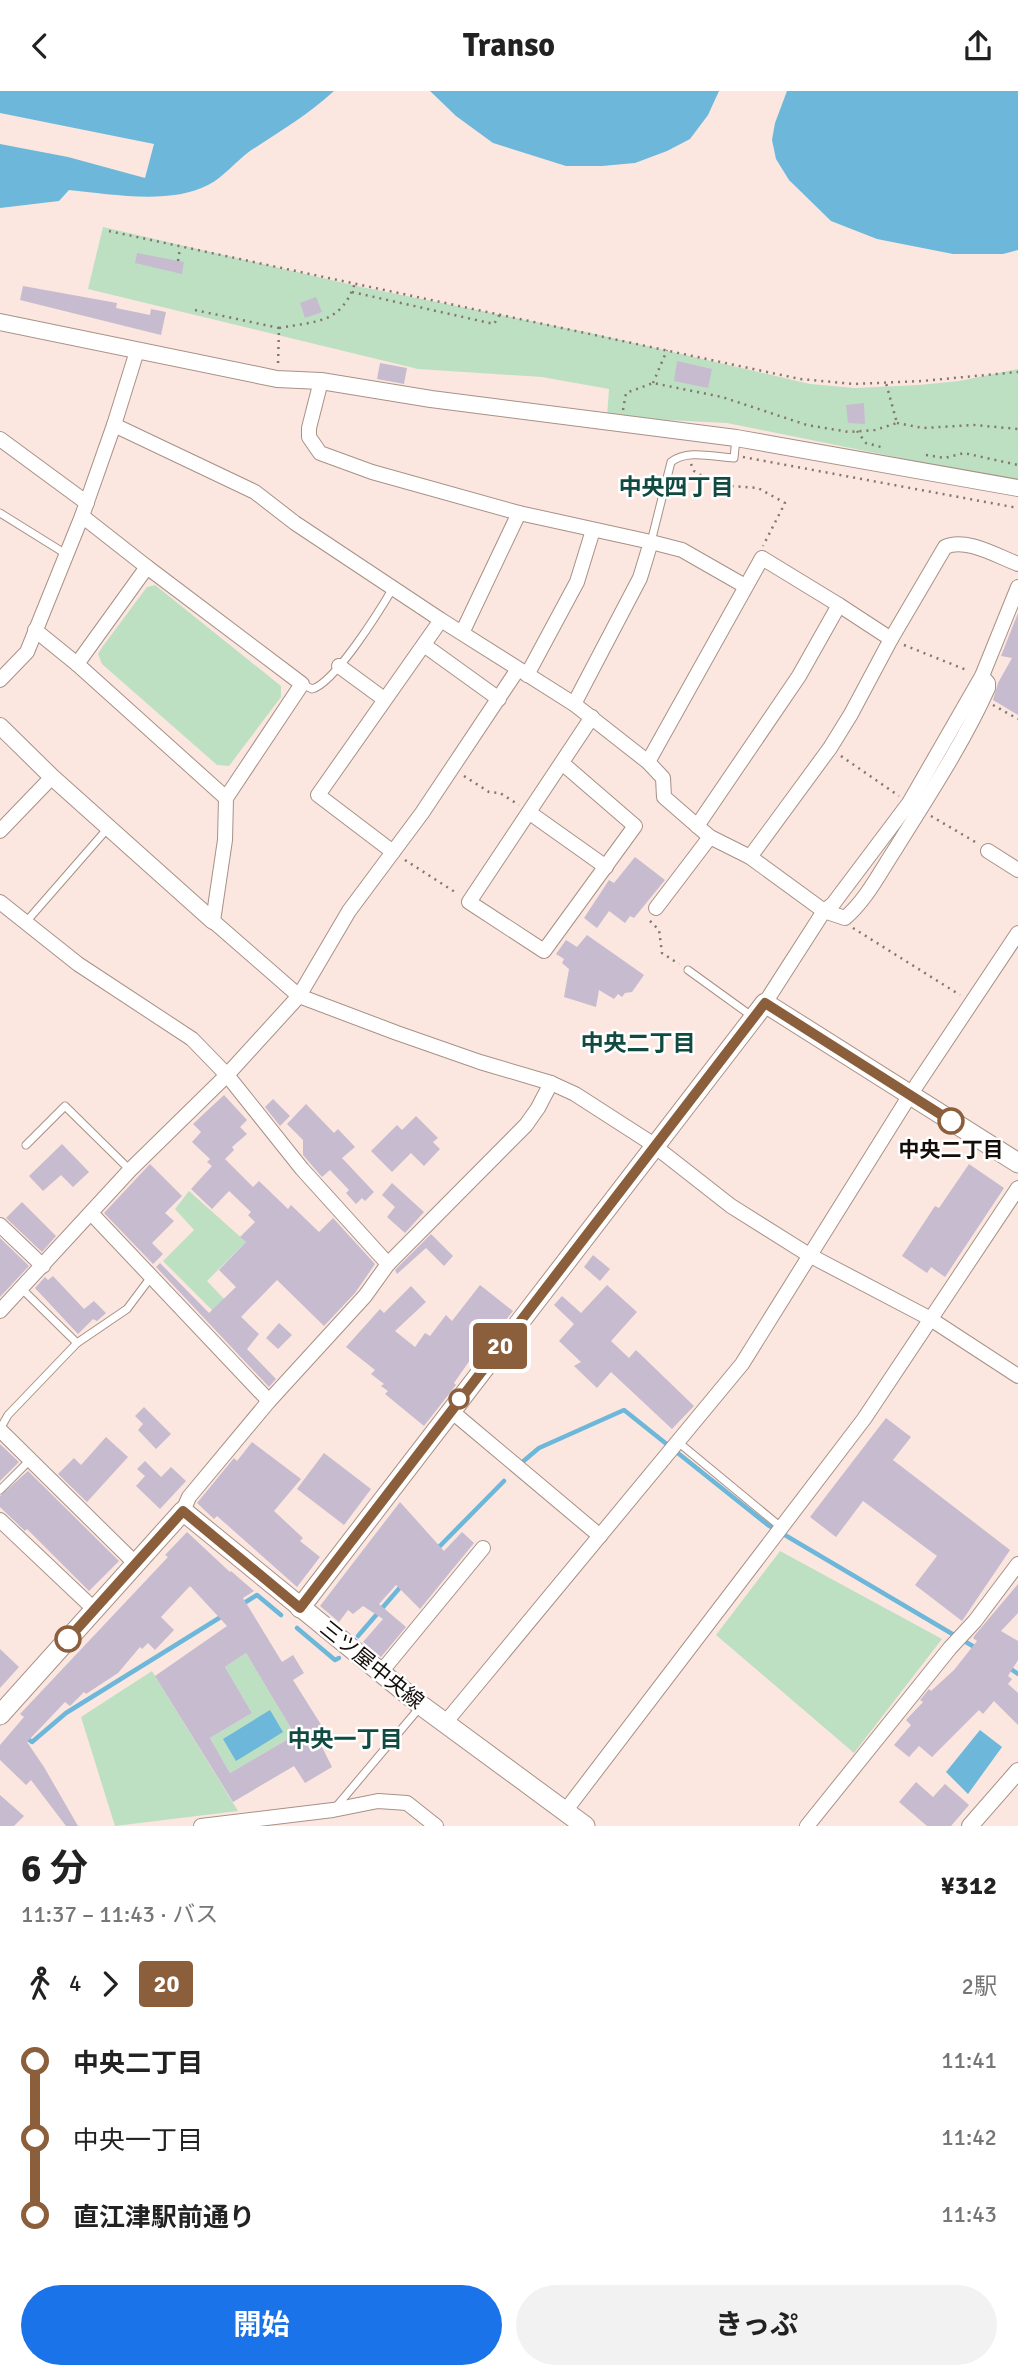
<!DOCTYPE html>
<html lang="ja">
<head>
<meta charset="utf-8">
<style>
	body { margin:0; font-family:Signika,"Noto Sans JP",sans-serif; background:#f2f2f2; color:#222; height:100vh; display:flex; flex-direction:column; font-size:26px; white-space:nowrap }
	* { box-sizing:border-box; margin:0 }
	p { font-size:23px; color:#767676 }
	.icon { flex:none; width:38px; height:38px; fill:none; stroke:currentColor; stroke-width:2; stroke-linecap:round; stroke-linejoin:round }
	.map { position:relative; height:1735px; overflow:hidden }
	.side { display:flex; flex-direction:column; background:#fff; flex:1 }
	.side>* { flex:none }
	.badge { padding:0 14px; border-radius:5px; font-size:24px; line-height:46px }
	.map>.badge { position:absolute; translate:-50% -50%; box-shadow:0 0 0 4px #fff }
	.legs { display:flex; align-items:center; gap:10px; height:77px; padding:0 21px; font-size:23px }
	.legs p { margin-inline-start:auto }
	.headline { display:flex; align-items:center; justify-content:space-between; height:119px; padding:0 21px }
	h1 { font-size:38px; font-weight:700; line-height:52px }
	.cta { display:flex; gap:14px; margin-top:auto; padding:14px 21px }
	.cta a { flex:1; height:80px; border-radius:42px; background:#1a73e8; color:#fff; font-size:28px; font-weight:700; line-height:80px; text-align:center }
	.cta a+a { background:#f2f2f2; color:#222 }
	ul { padding:0 21px; list-style:none }
	li { display:flex; align-items:center; gap:24px; height:77px; font-size:26px }
	li i { display:grid; place-items:center; width:10px; height:100%; margin:0 9px; background:currentColor }
	li i::after { content:''; width:18px; height:18px; margin:-9px; border:5px solid; border-radius:50%; background:#fff }
	li p { margin-inline-start:auto }
	li:first-child i { background:linear-gradient(#0000 50%,currentColor 0) }
	li:last-child i { background:linear-gradient(currentColor 50%,#0000 0) }
	header { display:flex; justify-content:space-between; align-items:center; height:91px; padding:0 21px; background:#fff; font-size:32px; font-weight:700 }
	.map>svg:first-child { display:block }
	.green { fill:#bde0c3 }
	.water { fill:#6cb7da }
	.pier { fill:#fbe7df }
	.lines { fill:none; stroke-linecap:round; stroke-linejoin:round }
	.stream { stroke:#6cb7da; stroke-width:4.5 }
	.building { fill:#c7bbd0; fill-rule:evenodd }
	.service-casing { stroke:#a89187; stroke-width:9 }
	.minor-casing { stroke:#a89187; stroke-width:16 }
	.tertiary-casing { stroke:#a89187; stroke-width:18 }
	.secondary-casing { stroke:#a89187; stroke-width:21 }
	.path { stroke:#837670; stroke-width:2.5; stroke-dasharray:2 5; stroke-linecap:butt }
	.service { stroke:#fff; stroke-width:7 }
	.minor { stroke:#fff; stroke-width:14 }
	.tertiary { stroke:#fff; stroke-width:16 }
	.secondary { stroke:#fff; stroke-width:19 }
	.line-1-casing { stroke:#fff; stroke-width:16 }
	.line-1 { stroke:#8b5e3c; stroke-width:10 }
	.stop-1-dot { fill:#fff; stroke:#8b5e3c; stroke-width:3.5 }
	.labels { text-anchor:middle; dominant-baseline:central; stroke-width:5; stroke-linejoin:round; paint-order:stroke }
	.stop-label { font-size:21px; font-weight:bold; fill:#150d09; stroke:#fff }
	.street-label { font-size:21px; fill:#150d09; stroke:#fff }
	.neighbourhood-label { font-size:23px; font-weight:bold; fill:#104a40; stroke:#fff }
</style>
</head>
<body>
<header><svg class="icon" aria-label="back" viewBox="0 0 24 24"><path d="M15 5l-7 7 7 7"/></svg>Transo<svg class="icon" aria-label="share" viewBox="0 0 24 24"><path d="M12 15V3M7 8l5-5 5 5M5 13v7h14v-7"/></svg></header>
<div class="map">
<svg width="1018" height="1735" viewBox="0 0 1018 1735">
	<rect width="100%" height="100%" fill="#fbe7df"/>
	<g class="green">
		<path d="M103,136L357,195L595,243L810,293L855,297L919,294L959,290L1018,278V391L727,332L607,326L609,298L542,286L418,278L88,198Z"/>
		<path d="M155,494L281,595V606L229,675L217,674L102,573L98,563L103,555L147,496Z"/>
		<path d="M189,1100L246,1151L207,1190L247,1232L235,1242L163,1170L194,1139L175,1118Z"/>
		<path d="M780,1460L942,1548L854,1662L716,1544Z"/>
		<path d="M246,1562L295,1644L230,1682L210,1647L252,1622L225,1576Z"/>
		<path d="M152,1580L238,1720L115,1735L81,1626Z"/>
	</g>
	<g class="water">
		<path d="M0,0H334C308,24 279,41 250,60C236,70 224,86 208,94C170,114 110,103 69,99L59,110L0,117Z"/>
		<path d="M430,0H719L708,24L690,48L667,60L635,72L602,75H566L493,52L456,25Z"/>
		<path d="M787,0H1018V159L1003,163H953L877,148L831,130L789,89L776,68L772,49L775,32Z"/>
		<path d="M270,1619L283,1641L236,1670L223,1648Z"/>
		<path d="M980,1639L1002,1656L968,1703L946,1681Z"/>
	</g>
	<path class="pier" d="M0,22L154,53L145,87L68,66L0,53Z"/>
	<g class="lines">
		<g class="stream">
			<path d="M520,1373L539,1357L624,1319L768,1434L976,1557"/>
			<path d="M436,1459L504,1390"/>
			<path d="M241,1514L257,1504L281,1524"/>
			<path d="M297,1537L335,1569L339,1567"/>
			<path d="M358,1545L403,1493"/>
			<path d="M1008,1576L1018,1583"/>
			<path d="M25,1646L32,1651L66,1622L224,1524"/>
		</g>
	</g>
	<g class="building">
		<path d="M137,162L184,171L182,183L135,172Z"/>
		<path d="M23,195L117,212L116,217L150,224L151,218L166,221L161,244L20,209Z"/>
		<path d="M316,206L322,221L305,227L300,212Z"/>
		<path d="M677,270L712,278L708,297L674,290Z"/>
		<path d="M380,272L407,277L404,293L377,288Z"/>
		<path d="M864,312L865,333L848,332L846,314Z"/>
		<path d="M1018,522V624L993,609L998,592L1012,567L1001,565Z"/>
		<path d="M635,766L665,789L634,827L630,825L625,832L609,820L597,837L584,827L609,789L614,792Z"/>
		<path d="M587,844L644,884L632,901L625,902L622,906L618,903L614,908L599,899L596,916L564,906L569,878L562,872L564,868L556,863L566,849L577,856Z"/>
		<path d="M224,1004L247,1029L240,1036L247,1043L232,1056L234,1059L225,1068L253,1096L259,1090L288,1118L291,1114L319,1141L333,1127L375,1173L355,1202L324,1235L277,1189L241,1226L259,1243L247,1258L276,1288L269,1296L156,1176L160,1172L209,1222L236,1196L219,1179L246,1151L240,1146L255,1131L248,1124L251,1121L229,1100L212,1118L191,1098L212,1075L207,1071L210,1068L192,1051L201,1041L193,1033Z"/>
		<path d="M273,1008L290,1025L280,1035L265,1016Z"/>
		<path d="M306,1013L334,1042L338,1038L355,1056L342,1067L374,1101L365,1110L362,1107L356,1113L346,1102L349,1099L330,1079L322,1086L303,1064V1049L287,1033Z"/>
		<path d="M416,1025L438,1047L433,1051L440,1058L424,1075L411,1062L392,1081L371,1060L397,1034L402,1039Z"/>
		<path d="M62,1053L89,1081L73,1096L61,1084L43,1100L29,1085Z"/>
		<path d="M150,1073L182,1105L165,1122L174,1130L152,1152L163,1163L153,1173L104,1122Z"/>
		<path d="M969,1073L1004,1097L945,1186L931,1176L927,1182L902,1165L935,1115L939,1117Z"/>
		<path d="M392,1092L424,1121L405,1142L387,1126L395,1116L382,1104Z"/>
		<path d="M22,1111L56,1145L42,1161L6,1127Z"/>
		<path d="M431,1143L453,1165L444,1175L426,1157L397,1183L395,1179Z"/>
		<path d="M0,1147L29,1175L0,1206Z"/>
		<path d="M593,1164L610,1178L600,1190L584,1176Z"/>
		<path d="M53,1185L84,1218L94,1210L106,1222L97,1230L93,1228L78,1243L35,1197L45,1186L48,1189Z"/>
		<path d="M480,1194L513,1220L490,1249L486,1246L454,1292L456,1294L424,1335L385,1303L388,1300L381,1295L384,1293L371,1283L375,1279L346,1256L380,1218L384,1222L411,1195L426,1211L395,1240L415,1256L425,1242L430,1245L446,1224L452,1230Z"/>
		<path d="M607,1194L637,1221L611,1250L629,1267L636,1259L694,1315L672,1338L611,1281L597,1297L574,1275L581,1271L559,1250L574,1233L554,1214L562,1205L581,1222Z"/>
		<path d="M279,1232L292,1244L278,1258L266,1247Z"/>
		<path d="M144,1316L171,1343L156,1358L138,1339L143,1333L135,1325Z"/>
		<path d="M886,1327L911,1346L893,1369L1010,1459L962,1530L915,1494L937,1465L863,1410L836,1446L810,1426Z"/>
		<path d="M106,1346L128,1366L87,1411L58,1383L74,1367L81,1374Z"/>
		<path d="M252,1351L301,1388L274,1420L303,1447L300,1450L320,1466L297,1496L217,1425L214,1428L197,1412L234,1367L237,1370Z"/>
		<path d="M0,1353L19,1371L0,1390Z"/>
		<path d="M324,1362L371,1398L344,1434L297,1398Z"/>
		<path d="M145,1370L161,1386L171,1376L186,1390L160,1418L136,1395L145,1385L137,1378Z"/>
		<path d="M28,1380L119,1470L89,1500L27,1438L25,1440L0,1416V1405Z"/>
		<path d="M400,1411L444,1460L462,1441L474,1452L420,1518L396,1494L379,1513L406,1536L381,1566L363,1551L383,1528L363,1515L353,1523L348,1519L339,1531L320,1515Z"/>
		<path d="M187,1441L230,1481L231,1480L254,1500L243,1507L282,1571L293,1564L304,1582L293,1589L330,1648L321,1654L332,1676L305,1692L294,1675L233,1711L155,1585L227,1535L190,1495L161,1526L174,1539L155,1559L148,1552L142,1558L140,1556L118,1582L86,1603L84,1601L70,1615L65,1611L27,1651L44,1676L78,1735H66L31,1689L26,1694L0,1669V1654L24,1626L20,1623L168,1466L165,1464ZM246,1562L295,1644L230,1682L210,1647L252,1622L225,1576Z"/>
		<path d="M1018,1493V1522L1001,1540L1018,1550V1569L1008,1585L1012,1588L1008,1593L1018,1602V1634L994,1610L983,1623L979,1619L932,1666L919,1655L909,1666L894,1654L911,1634L906,1629L923,1611L920,1609L929,1598L931,1600L954,1579L977,1550L973,1547L975,1544Z"/>
		<path d="M0,1558L19,1576L0,1597Z"/>
		<path d="M916,1691L933,1706L945,1693L969,1714L951,1735H927L899,1711Z"/>
		<path d="M0,1704L24,1725L14,1735H0Z"/>
	</g>
	<g class="lines">
		<defs>
			<g id="service">
				<path d="M0,422L66,463"/>
				<path d="M651,451L671,371C687,358 714,366 734,367L736,347"/>
				<path d="M302,593L312,598C335,592 380,519 393,497"/>
				<path d="M26,831L108,737"/>
				<path d="M688,879L753,926"/>
				<path d="M26,1054L65,1015L130,1079"/>
				<path d="M22,1198L77,1252L127,1218L151,1186"/>
				<path d="M0,1338L8,1324L77,1252"/>
				<path d="M678,1351L782,1437"/>
				<path d="M0,1399L30,1369"/>
				<path d="M336,1716L421,1615"/>
			</g>
			<g id="minor">
				<path d="M321,290L309,337V346L320,362L372,381L519,422L651,451L682,459L745,495"/>
				<path d="M114,334L255,401L295,432L441,529L574,613L648,671L663,687L664,706L710,746L750,766L824,820L845,827C867,808 880,781 896,757C927,707 964,651 988,597V592L982,585"/>
				<path d="M0,348L87,412"/>
				<path d="M82,425L147,476"/>
				<path d="M35,539L77,573"/>
				<path d="M463,540L519,422"/>
				<path d="M424,554L499,608"/>
				<path d="M339,575L384,608"/>
				<path d="M527,584L577,491L593,439"/>
				<path d="M0,589L27,561L82,425L114,334L137,260"/>
				<path d="M574,613L640,487L651,451"/>
				<path d="M648,671L762,467L839,514L891,548L945,456C965,446 997,465 1018,473"/>
				<path d="M562,672L635,735L544,860L469,811L592,626"/>
				<path d="M226,707L77,573L147,476L302,593L226,707L225,749L213,830L299,905L397,942L480,971L551,992L575,1003L648,1050L731,1115L809,1164L929,1227L1018,1285"/>
				<path d="M530,722L606,776"/>
				<path d="M697,735L799,585L839,514"/>
				<path d="M0,740L52,686"/>
				<path d="M988,760L1018,779"/>
				<path d="M393,761L318,704L441,529"/>
				<path d="M750,766L830,657L851,623L891,548"/>
				<path d="M0,811L78,873L192,948L227,984L302,1078L388,1173"/>
				<path d="M656,817L710,746"/>
				<path d="M765,912L824,820L833,813L909,712L982,585L1018,496"/>
				<path d="M91,1122L269,1310"/>
				<path d="M0,1134L43,1175"/>
				<path d="M0,1220L130,1079L227,984L299,905L349,820L422,722L518,578"/>
				<path d="M450,1319L600,1445"/>
				<path d="M0,1339L136,1473"/>
				<path d="M183,1420L189,1406L269,1310L365,1205L388,1173L526,1034L538,1017L551,992"/>
				<path d="M0,1429L95,1519"/>
				<path d="M381,1581L483,1457"/>
				<path d="M445,1632L742,1273L910,1004L1018,842"/>
				<path d="M566,1719L864,1328L1018,1097"/>
				<path d="M201,1735L333,1719L378,1710L407,1712L436,1735"/>
				<path d="M807,1735L950,1557L975,1530L1018,1473"/>
			</g>
			<g id="tertiary">
				<path d="M0,231L277,288L321,290L431,308L736,347L1018,397"/>
				<path d="M0,635L52,686L213,830"/>
				<path d="M970,1735L1018,1680"/>
			</g>
			<g id="secondary">
				<path d="M300,1517L765,912L1018,1072"/>
				<path d="M0,1624L183,1420L422,1615L585,1735"/>
			</g>
		</defs>
		<use href="#service" class="service-casing"/>
		<use href="#minor" class="minor-casing"/>
		<use href="#tertiary" class="tertiary-casing"/>
		<use href="#secondary" class="secondary-casing"/>
		<g class="path">
			<path d="M109,140L800,288L854,293L922,290L1018,281"/>
			<path d="M178,170L180,157"/>
			<path d="M352,201L494,233L500,223"/>
			<path d="M195,219L279,237L278,274"/>
			<path d="M279,237C317,230 341,233 355,192"/>
			<path d="M653,292L667,259"/>
			<path d="M623,319L626,302L653,292L722,306L807,334L849,341L875,339L897,332L886,292"/>
			<path d="M897,332L923,337L974,334L1018,338"/>
			<path d="M857,340L866,352L881,356"/>
			<path d="M926,364L945,367L964,362L1018,374"/>
			<path d="M743,366L1018,417"/>
			<path d="M691,373L694,380L718,394L758,397L785,412L763,455"/>
			<path d="M904,554L969,580"/>
			<path d="M993,614L1018,628"/>
			<path d="M841,665L899,705"/>
			<path d="M464,685L489,701L500,702L519,714"/>
			<path d="M931,725L977,752"/>
			<path d="M405,769L458,803"/>
			<path d="M650,830L659,839L662,862L679,873"/>
			<path d="M853,837L960,904"/>
		</g>
		<use href="#service" class="service"/>
		<use href="#minor" class="minor"/>
		<use href="#tertiary" class="tertiary"/>
		<use href="#secondary" class="secondary"/>
	</g>
	<g class="lines">
		<defs>
			<path id="line-1" d="M68,1548L183,1420L300,1517L765,912L951,1030"/>
		</defs>
		<use href="#line-1" class="line-1-casing"/>
		<use href="#line-1" class="line-1"/>
	</g>
	<g class="stop-1-dot">
		<circle cx="951" cy="1030" r="12"/>
		<circle cx="459" cy="1308" r="9"/>
		<circle cx="68" cy="1548" r="12"/>
	</g>
	<g class="labels">
		<g class="stop-label">
			<text x="951" y="1059">中央二丁目</text>
		</g>
		<g class="street-label">
			<text transform="translate(372 1574) rotate(39)">三ツ屋中央線</text>
		</g>
		<g class="neighbourhood-label">
			<text x="676" y="396">中央四丁目</text>
			<text x="638" y="952">中央二丁目</text>
			<text x="345" y="1648">中央一丁目</text>
		</g>
	</g>
</svg>
<b class="badge" style="left:500px;top:1255px;background:#8b5e3c;color:#fff">20</b>
</div>
<section class="side">
<div class="headline"><div><h1>6 分</h1><p>11:37 – 11:43 · バス</p></div><b>¥312</b></div>
<div class="legs"><svg class="icon" aria-label="walk" viewBox="0 0 24 24"><circle cx="13" cy="4" r="2"/><path d="M13 8l-2 6 4 7M11 14l-3 7M7 12l3-4h3l4 4"/></svg>4<svg class="icon" aria-label="forward" viewBox="0 0 24 24"><path d="M9 5l7 7-7 7"/></svg><b class="badge" style="background:#8b5e3c;color:#fff">20</b><p>2駅</p></div>
<ul>
<li><i style="color:#8b5e3c"></i><b>中央二丁目</b><p>11:41</p></li>
<li><i style="color:#8b5e3c"></i><span>中央一丁目</span><p>11:42</p></li>
<li><i style="color:#8b5e3c"></i><b>直江津駅前通り</b><p>11:43</p></li>
</ul>
<div class="cta"><a>開始</a><a>きっぷ</a></div>
</section>
</body>
</html>
